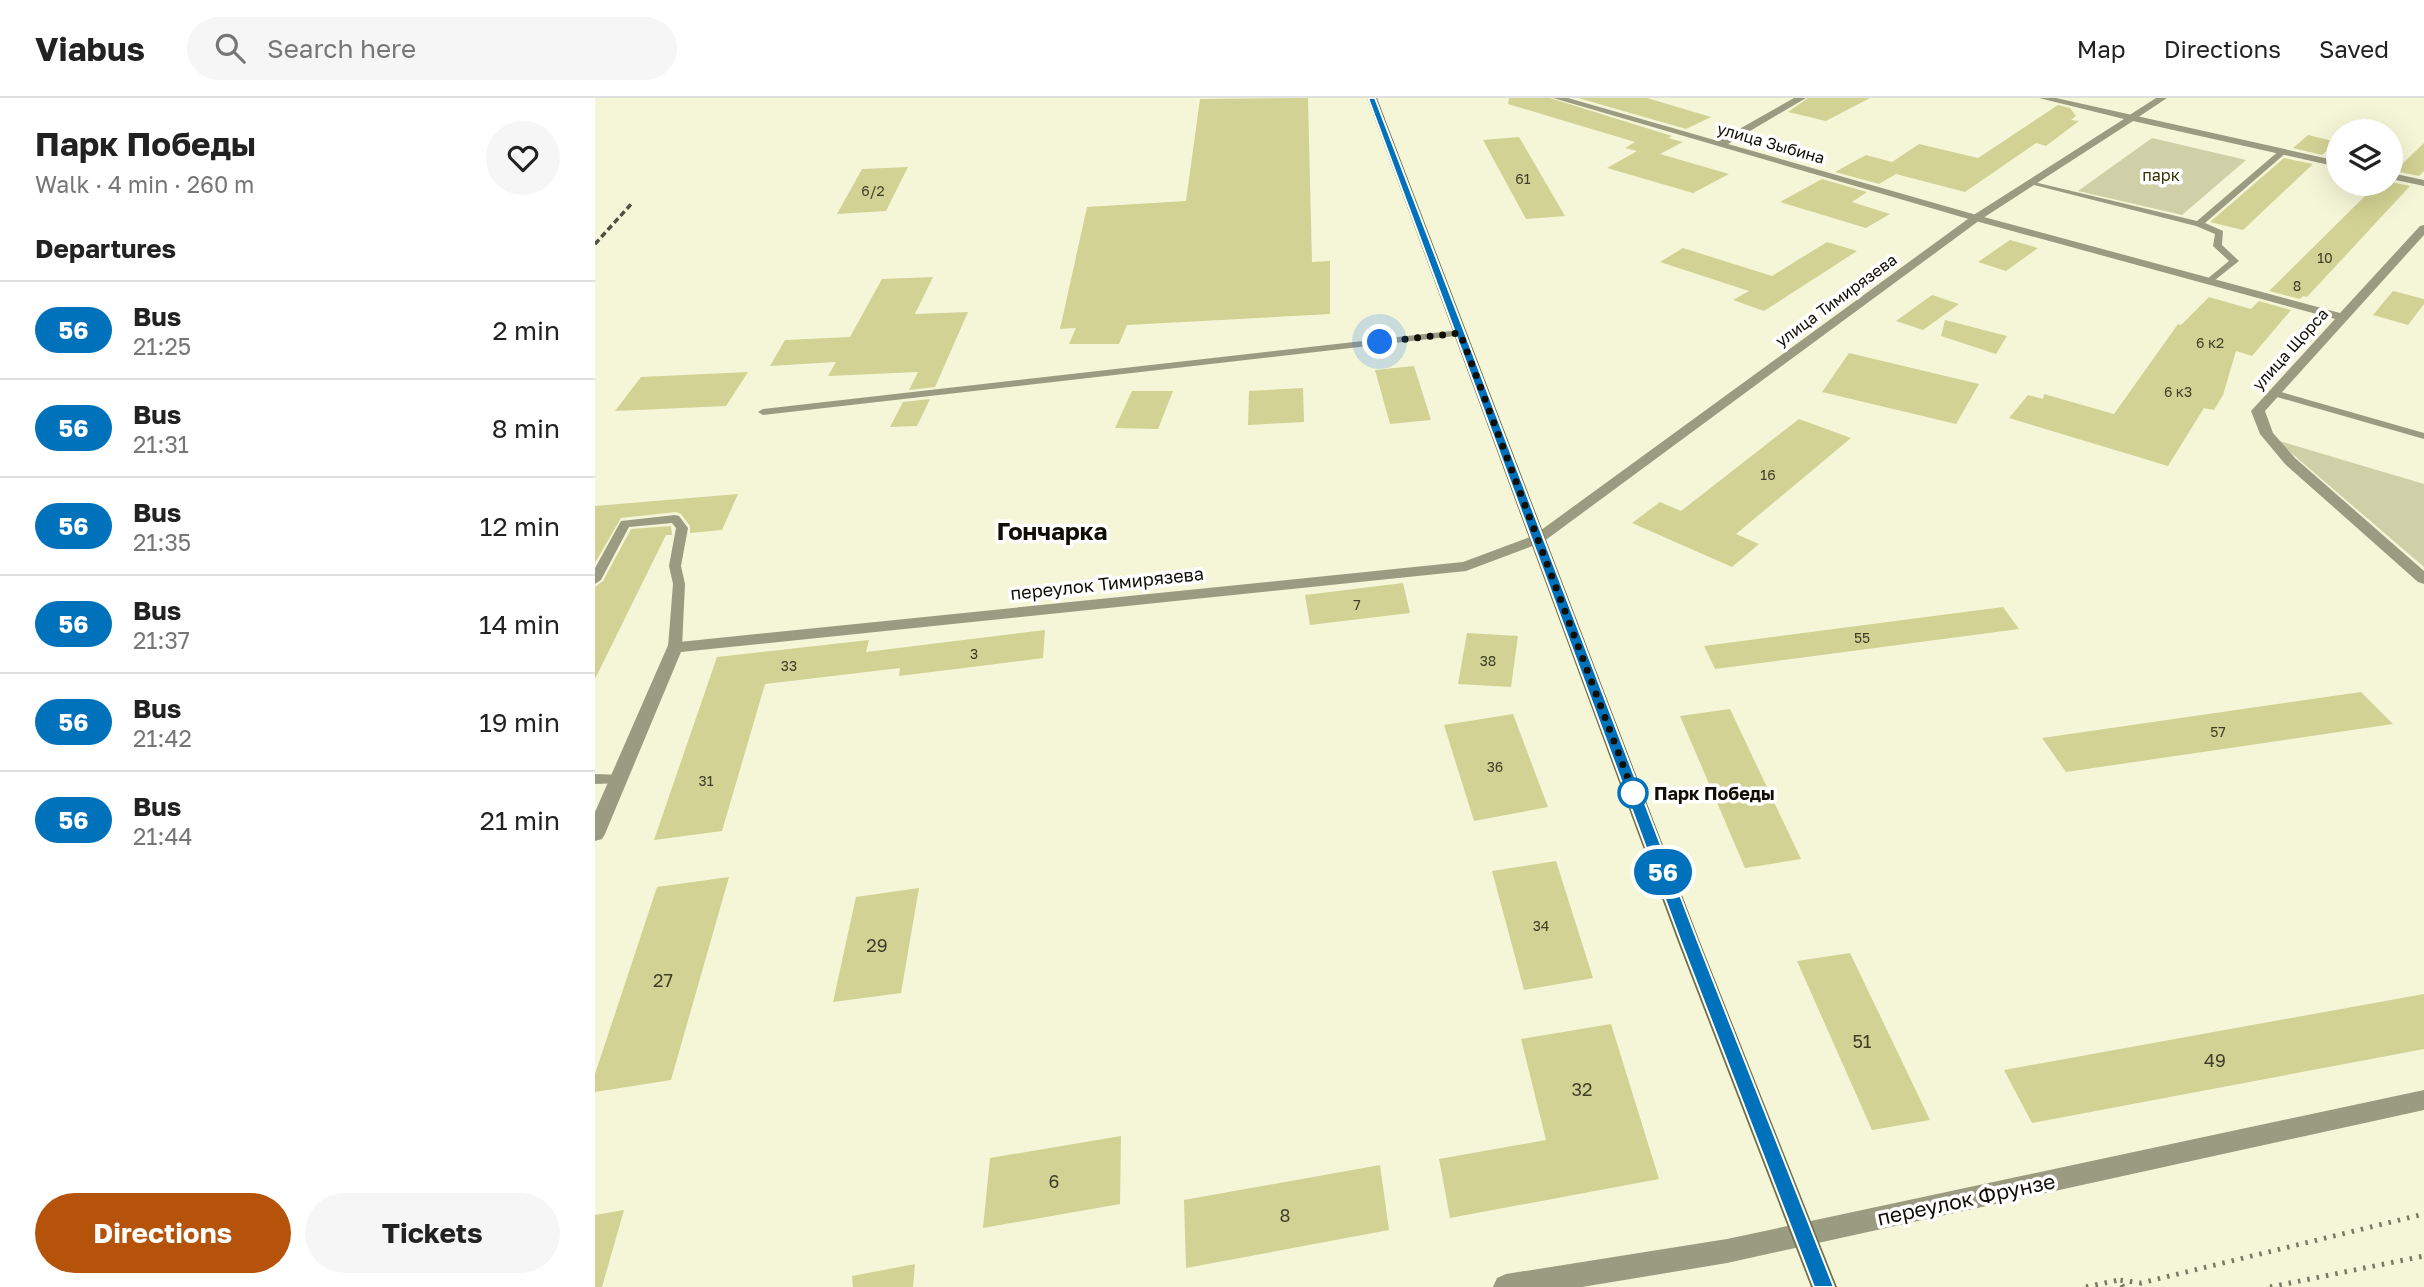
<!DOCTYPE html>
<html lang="en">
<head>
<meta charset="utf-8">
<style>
	body { margin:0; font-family:"Golos Text",sans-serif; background:#f6f6f6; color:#222; height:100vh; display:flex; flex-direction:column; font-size:26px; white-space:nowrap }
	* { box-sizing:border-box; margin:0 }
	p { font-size:23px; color:#767676 }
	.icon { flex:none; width:38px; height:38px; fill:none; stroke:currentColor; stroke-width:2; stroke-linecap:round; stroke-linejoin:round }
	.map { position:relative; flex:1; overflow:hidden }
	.details { display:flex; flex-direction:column; background:#fff; width:595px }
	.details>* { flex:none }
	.badge { padding:0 14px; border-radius:23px; font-size:24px; line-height:46px }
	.controls { position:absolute; left:1731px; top:21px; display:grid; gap:14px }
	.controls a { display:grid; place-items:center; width:77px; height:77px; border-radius:50%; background:#fff; box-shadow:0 7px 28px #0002; font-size:35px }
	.you { position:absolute; width:35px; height:35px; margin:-18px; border:5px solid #fff; border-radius:50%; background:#1a73e8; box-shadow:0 0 0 10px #1a73e833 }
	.map>.badge { position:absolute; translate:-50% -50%; box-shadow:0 0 0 4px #fff }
	h2 { padding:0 35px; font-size:26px; line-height:63px }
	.round { display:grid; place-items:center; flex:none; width:74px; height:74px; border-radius:37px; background:#f6f6f6 }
	.headline { display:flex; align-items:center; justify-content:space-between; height:119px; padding:0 35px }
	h1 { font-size:33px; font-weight:700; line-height:52px }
	.action { display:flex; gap:14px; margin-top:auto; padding:14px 35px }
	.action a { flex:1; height:80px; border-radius:42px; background:#b45309; color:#fff; font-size:28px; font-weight:700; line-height:80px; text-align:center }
	.action a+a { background:#f6f6f6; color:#222 }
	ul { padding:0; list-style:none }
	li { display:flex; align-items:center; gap:21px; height:98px; padding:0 35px; border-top:2px solid #e0e0e0 }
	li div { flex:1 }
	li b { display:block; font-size:26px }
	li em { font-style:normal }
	li .badge { min-width:77px; font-weight:700; text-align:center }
	header { display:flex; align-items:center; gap:42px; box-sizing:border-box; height:98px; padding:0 35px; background:#fff; border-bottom:2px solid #e0e0e0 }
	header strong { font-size:33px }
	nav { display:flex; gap:38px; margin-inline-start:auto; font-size:24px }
	.search { width:490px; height:63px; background:#f6f6f6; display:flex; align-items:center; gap:18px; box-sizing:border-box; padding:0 24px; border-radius:38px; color:#767676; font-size:26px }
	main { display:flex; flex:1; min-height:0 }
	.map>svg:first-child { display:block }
	.green { fill:#cfcfa8 }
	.building { fill:#d2d294 }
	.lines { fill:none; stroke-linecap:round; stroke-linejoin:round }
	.path { stroke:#797965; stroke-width:5; stroke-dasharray:2.5 7; stroke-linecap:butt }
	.service { fill:#9b9b81; fill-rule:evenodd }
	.minor { fill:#9b9b81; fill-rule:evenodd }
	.tertiary { fill:#9b9b81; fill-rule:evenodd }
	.secondary { fill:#71714b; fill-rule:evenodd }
	.rail { stroke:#515041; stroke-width:3.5; stroke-dasharray:6 3.5; stroke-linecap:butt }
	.line { fill:#0072bc; stroke:#fff; stroke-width:2 }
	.walk { stroke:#100f06; stroke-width:7; stroke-dasharray:0 12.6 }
	.stop-dot { fill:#fff; stroke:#0072bc; stroke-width:3.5 }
	.labels { text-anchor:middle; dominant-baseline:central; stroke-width:7; stroke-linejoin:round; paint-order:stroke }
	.number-label { font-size:14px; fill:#40402a }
	.far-street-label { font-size:16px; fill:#100f06; stroke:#fff }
	.far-park-label { font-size:16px; fill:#353301; stroke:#fff }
	.street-label { font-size:18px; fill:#100f06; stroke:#fff }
	.stop-label { font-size:18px; font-weight:bold; fill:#100f06; stroke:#fff; text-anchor:start }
	.near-number-label { font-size:18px; fill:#40402a }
	.near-street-label { font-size:21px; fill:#100f06; stroke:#fff }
	.district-label { font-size:24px; font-weight:bold; fill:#100f06; stroke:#fff }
</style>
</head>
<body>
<header>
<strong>Viabus</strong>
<div class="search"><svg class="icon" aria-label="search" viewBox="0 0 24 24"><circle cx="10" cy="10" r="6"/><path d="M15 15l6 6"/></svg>Search here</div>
<nav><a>Map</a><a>Directions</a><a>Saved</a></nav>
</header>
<main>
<section class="details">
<div class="headline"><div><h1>Парк Победы</h1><p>Walk · 4 min · 260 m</p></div><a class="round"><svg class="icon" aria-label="heart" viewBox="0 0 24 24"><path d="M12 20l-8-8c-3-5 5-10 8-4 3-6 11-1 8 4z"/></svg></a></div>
<h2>Departures</h2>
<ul>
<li><span class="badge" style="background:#0072bc;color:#fff">56</span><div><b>Bus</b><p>21:25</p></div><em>2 min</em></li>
<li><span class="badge" style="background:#0072bc;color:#fff">56</span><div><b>Bus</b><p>21:31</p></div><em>8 min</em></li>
<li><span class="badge" style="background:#0072bc;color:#fff">56</span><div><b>Bus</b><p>21:35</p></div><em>12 min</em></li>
<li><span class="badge" style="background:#0072bc;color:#fff">56</span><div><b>Bus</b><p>21:37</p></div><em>14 min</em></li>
<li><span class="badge" style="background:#0072bc;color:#fff">56</span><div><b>Bus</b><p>21:42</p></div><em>19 min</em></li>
<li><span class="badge" style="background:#0072bc;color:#fff">56</span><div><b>Bus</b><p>21:44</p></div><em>21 min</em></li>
</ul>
<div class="action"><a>Directions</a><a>Tickets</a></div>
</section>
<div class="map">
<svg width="1829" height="1189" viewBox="0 0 1829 1189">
	<rect width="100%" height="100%" fill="#f5f6d7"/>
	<g class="green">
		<path d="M1557,40L1651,62L1587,117L1483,93Z"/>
		<path d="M1681,342L1829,386V469Z"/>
	</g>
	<g class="building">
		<path d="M713,0L717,164L735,163V216L532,227L524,246H474L481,230L465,231L492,109L591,103L605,1Z"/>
		<path d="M914,0H955L1077,38L1073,40L1088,44L1065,56L1134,76L1098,95L1012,70L1042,53L1030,50L1040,44L913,6Z"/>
		<path d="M983,0H1052L1116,19L1091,31Z"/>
		<path d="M1213,0H1275L1231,23L1193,14Z"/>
		<path d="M1463,7L1475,10L1481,18L1476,22L1484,23L1451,48L1441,45L1370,94L1301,76L1284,86L1240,74L1271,57L1297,64L1324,46L1383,60Z"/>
		<path d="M1713,37L1742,44L1727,57L1698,50Z"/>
		<path d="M924,39L970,118L931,121L888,42Z"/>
		<path d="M1829,45V73L1824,78L1800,73Z"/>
		<path d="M1689,60L1718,66L1648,132L1615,124Z"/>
		<path d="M313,69L291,113L242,116L267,71Z"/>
		<path d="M1227,81L1272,94L1257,104L1295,116L1271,130L1185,104Z"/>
		<path d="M1796,84L1815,88L1712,199L1708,198L1705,201L1674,193L1771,97L1773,98L1786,86H1796Z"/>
		<path d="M1415,142L1443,150L1411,173L1383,164Z"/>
		<path d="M1232,144L1262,153L1169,213L1138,202L1154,193L1065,164L1088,150L1177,178Z"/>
		<path d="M338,179L320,216L373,214L340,289L314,292L323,274L233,278L241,264L175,268L190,242L255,239L287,181Z"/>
		<path d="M1798,193L1829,201V206L1813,227L1778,217Z"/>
		<path d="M1337,197L1364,206L1328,232L1301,223Z"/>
		<path d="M1614,199L1656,211L1664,203L1696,212L1657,258L1641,253L1628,297L1619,312L1609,310L1573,368L1414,320L1433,297L1448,301L1449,296L1519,316L1583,226L1586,227Z"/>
		<path d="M1350,222L1412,238L1401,256L1346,238Z"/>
		<path d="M1254,255L1384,286L1361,326L1227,294Z"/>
		<path d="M819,268L836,322L795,326L780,272Z"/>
		<path d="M153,274L131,308L20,313L46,279Z"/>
		<path d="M708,290L709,324L653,327L654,293Z"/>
		<path d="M537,293H578L563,331L520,330Z"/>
		<path d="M335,301L322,328L295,329L308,304Z"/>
		<path d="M1204,321L1256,340L1141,436L1164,446L1137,469L1037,425L1065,404L1086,413Z"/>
		<path d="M143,396L127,432L95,435V428L86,416L81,414L26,420L0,465V408Z"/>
		<path d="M76,428L77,437H71L0,581V489L8,483L36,431Z"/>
		<path d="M808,485L815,515L715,527L710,497Z"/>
		<path d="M1408,509L1424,531L1120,571L1109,548Z"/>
		<path d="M450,532L448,560L304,578L305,570L170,586L127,733L59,742L122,559L274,542L271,554Z"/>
		<path d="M872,535L923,538L916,589L863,586Z"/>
		<path d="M1766,594L1798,626L1471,674L1447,640Z"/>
		<path d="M1135,611L1206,761L1150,770L1085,618Z"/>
		<path d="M918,616L953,709L879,723L849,627Z"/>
		<path d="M961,763L998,880L929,892L897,773Z"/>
		<path d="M134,779L76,982L0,994V976L62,789Z"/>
		<path d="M324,790L306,895L238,904L261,799Z"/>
		<path d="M1255,855L1335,1022L1277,1032L1202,863Z"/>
		<path d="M1829,896V951L1437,1025L1409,972Z"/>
		<path d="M1016,926L1064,1081L855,1120L844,1061L951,1042L926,941Z"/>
		<path d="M526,1038L525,1106L388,1130L395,1060Z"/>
		<path d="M785,1067L794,1132L591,1170L589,1102Z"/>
		<path d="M29,1112L7,1189H0V1117Z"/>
		<path d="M320,1166L318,1189H258L257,1178Z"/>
	</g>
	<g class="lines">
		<g class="path">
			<path d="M1491,1189L1524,1182"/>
			<path d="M1528,1189L1524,1182L1546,1185L1829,1116"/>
			<path d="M1675,1189L1829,1158"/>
		</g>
		<g class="service">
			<path d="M1685,52L1692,54L1610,125L1628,133L1627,147L1644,163L1615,186L1612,185V181L1634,163L1618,148L1620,136L1601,128L1431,85L1435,83L1602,123Z"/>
			<path d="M865,232L869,233V237L168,317L163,314L168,311Z"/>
			<path d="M1679,292L1829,335V341L1675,297L1674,295Z"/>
			<path d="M80,417L84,418L93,430L86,468L90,486L87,549L80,553L73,549L78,486L74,468L81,430L77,425L34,429L6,482L0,486V470L26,423Z"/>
			<path d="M0,676L29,677L31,681L29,685L0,686Z"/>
		</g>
		<g class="minor">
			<path d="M958,0H973L1123,43L1199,0H1211L1133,46L1385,118L1745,215L1825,128L1829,127V137L1670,313L1678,335L1700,360L1829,473V486L1823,484L1690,366L1665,336L1656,313L1740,221L1377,122Z"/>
			<path d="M1561,0H1572L1539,22H1533V18Z"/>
			<path d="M943,436L951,441L948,444L871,473L86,554L10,736L7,741L0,743V714L74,545L868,464Z"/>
			<path d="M1829,992V1012L1132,1165L987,1189H898L902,1180L911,1176L1132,1141Z"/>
		</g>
		<g class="tertiary">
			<path d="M1444,0H1461L1743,63V69L1538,23L1385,122L948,444H938L935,441L938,438L1377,118L1529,21Z"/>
			<path d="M1796,75L1829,82V88L1796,81Z"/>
		</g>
		<path class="secondary" d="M772,0H782L1105,844L1242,1189H1216L1083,844Z"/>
		<path class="rail" d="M0,146L38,104"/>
	</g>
	<path class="line" d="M773,0H780L1103,844L1239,1189H1219L1086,844Z"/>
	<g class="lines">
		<path class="walk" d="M785,244L865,235L1040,699L1038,695"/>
	</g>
	<circle class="stop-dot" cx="1038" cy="695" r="14"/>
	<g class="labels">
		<g class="number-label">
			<text x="928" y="80">61</text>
			<text x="278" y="92">6/2</text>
			<text x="1730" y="159">10</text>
			<text x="1702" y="187">8</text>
			<text x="1615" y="244">6 к2</text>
			<text x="1583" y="293">6 к3</text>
			<text x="1173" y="376">16</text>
			<text x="762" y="506">7</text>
			<text x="1267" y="539">55</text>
			<text x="379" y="555">3</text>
			<text x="893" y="562">38</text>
			<text x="194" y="567">33</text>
			<text x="1623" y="633">57</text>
			<text x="900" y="668">36</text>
			<text x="111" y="682">31</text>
			<text x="946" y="827">34</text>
		</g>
		<g class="far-street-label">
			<text transform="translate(1176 45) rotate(16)">улица Зыбина</text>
			<text transform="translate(1241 202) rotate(-36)">улица Тимирязева</text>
			<text transform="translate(1695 251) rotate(-48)">улица Щорса</text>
		</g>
		<g class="far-park-label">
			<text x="1566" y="77">парк</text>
		</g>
		<g class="street-label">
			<text transform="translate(512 485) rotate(-6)">переулок Тимирязева</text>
		</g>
		<g class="stop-label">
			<text x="1059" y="695">Парк Победы</text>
		</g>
		<g class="near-number-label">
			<text x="282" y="847">29</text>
			<text x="68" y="882">27</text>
			<text x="1267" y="943">51</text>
			<text x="1620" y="962">49</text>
			<text x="987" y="991">32</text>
			<text x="459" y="1083">6</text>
			<text x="690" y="1117">8</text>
		</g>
		<g class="near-street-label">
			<text transform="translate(1371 1101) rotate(-12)">переулок Фрунзе</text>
		</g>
		<g class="district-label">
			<text x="457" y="432">Гончарка</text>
		</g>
	</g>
</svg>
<div class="controls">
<a><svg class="icon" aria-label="layers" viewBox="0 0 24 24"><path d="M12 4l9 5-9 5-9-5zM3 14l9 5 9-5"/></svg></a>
</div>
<div class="you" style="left:785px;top:244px"></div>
<b class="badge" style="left:1068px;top:774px;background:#0072bc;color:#fff">56</b>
</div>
</main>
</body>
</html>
